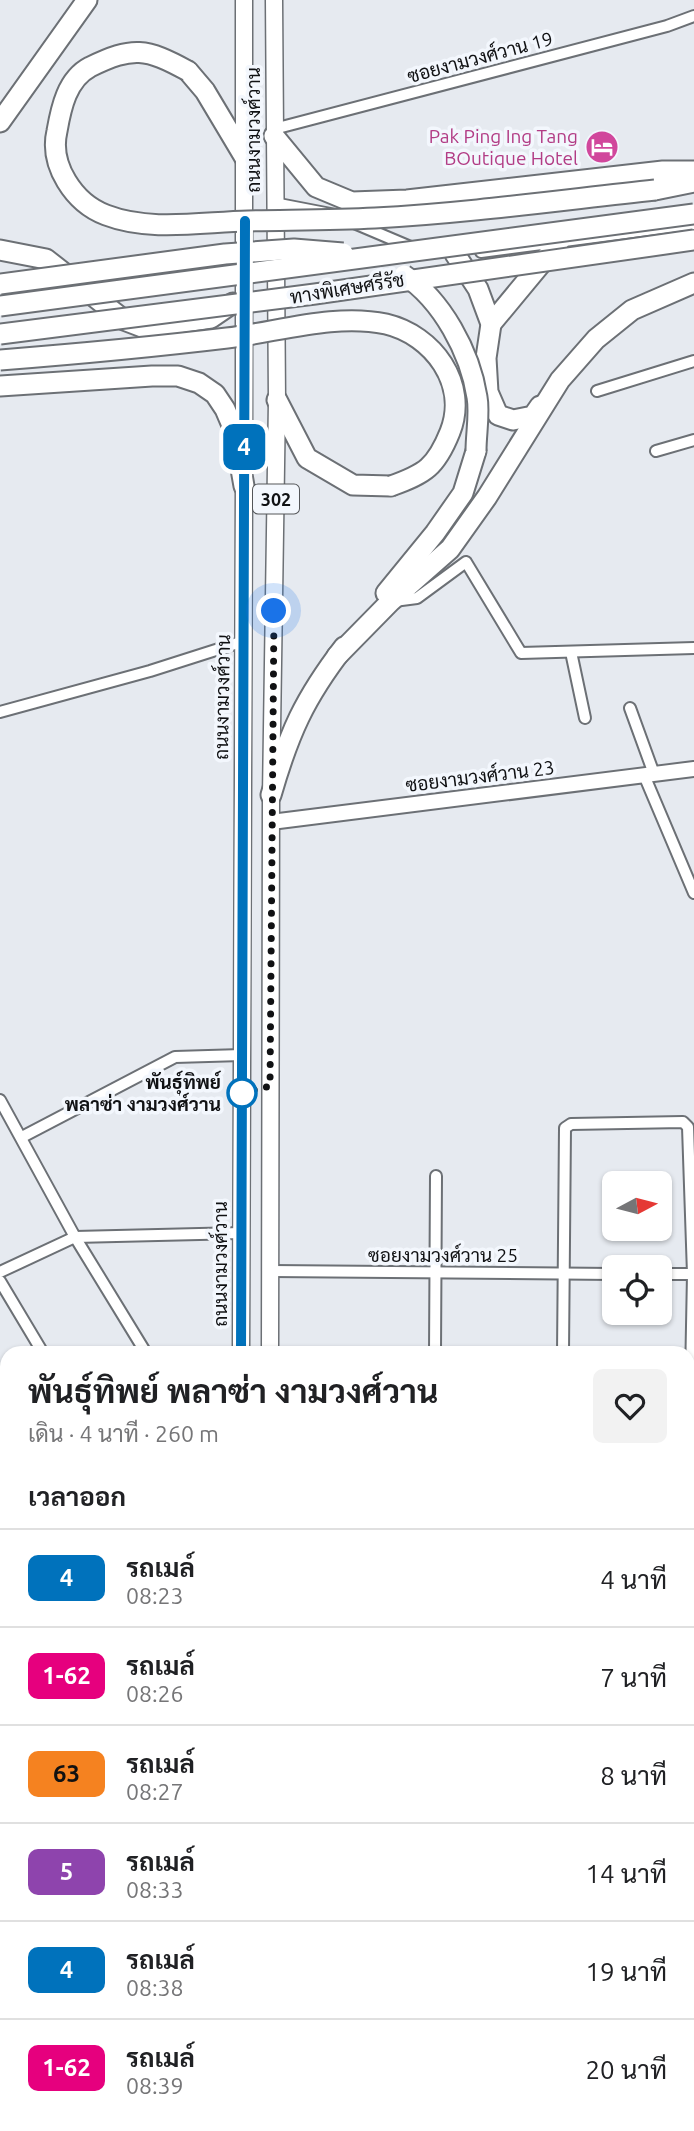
<!DOCTYPE html>
<html lang="th">
<head>
<meta charset="utf-8">
<style>
	body { margin:0; font-family:Ubuntu,Sarabun,sans-serif; background:#f2f2f2; color:#202124; height:100vh; display:flex; flex-direction:column; font-size:26px; white-space:nowrap }
	* { box-sizing:border-box; margin:0 }
	p { font-size:23px; color:#757577 }
	.icon { flex:none; width:38px; height:38px; fill:none; stroke:currentColor; stroke-width:2; stroke-linecap:round; stroke-linejoin:round }
	.map { position:relative; flex:1; overflow:hidden }
	.side { position:absolute; left:0px; top:1346px; width:695px; height:786px; display:flex; flex-direction:column; background:#fff; border-radius:21px 21px 0 0; box-shadow:0 2px 5px #0004 }
	.side>* { flex:none }
	.badge { padding:0 14px; border-radius:10px; font-size:24px; line-height:46px }
	.needle { width:46px; rotate:83deg }
	.controls { position:absolute; left:602px; top:1171px; display:grid; gap:14px }
	.controls a { display:grid; place-items:center; width:70px; height:70px; border-radius:10px; background:#fff; box-shadow:0 2px 5px #0004; font-size:35px }
	.you { position:absolute; width:35px; height:35px; margin:-18px; border:5px solid #fff; border-radius:50%; background:#1a73e8; box-shadow:0 0 0 10px #1a73e833 }
	.map>.badge { position:absolute; translate:-50% -50%; box-shadow:0 0 0 4px #fff }
	h2 { padding:0 28px; font-size:26px; line-height:63px }
	.round { display:grid; place-items:center; flex:none; width:74px; height:74px; border-radius:10px; background:#f2f2f2 }
	.summary { display:flex; align-items:center; justify-content:space-between; height:119px; padding:0 28px }
	h1 { font-size:33px; font-weight:700; line-height:52px }
	ul { padding:0; list-style:none }
	li { display:flex; align-items:center; gap:21px; height:98px; padding:0 28px; border-top:2px solid #e0e0e0 }
	li div { flex:1 }
	li b { display:block; font-size:26px }
	li em { font-style:normal }
	li .badge { min-width:77px; font-weight:700; text-align:center }
	.map>svg:first-child { display:block }
	.lines { fill:none; stroke-linecap:round; stroke-linejoin:round }
	.street-casing { stroke:#6c7075; stroke-width:14 }
	.secondary-casing { stroke:#6c7075; stroke-width:18 }
	.primary-casing { stroke:#6c7075; stroke-width:19 }
	.highway-casing { stroke:#6c7075; stroke-width:23 }
	.street { stroke:#fff; stroke-width:10 }
	.secondary { stroke:#fff; stroke-width:14 }
	.primary { stroke:#fff; stroke-width:16 }
	.highway { stroke:#fff; stroke-width:19 }
	.highway-bridge-casing { stroke:#6c7075; stroke-width:23; stroke-linecap:butt }
	.highway-bridge { stroke:#fff; stroke-width:19 }
	.line-casing { stroke:#fff; stroke-width:16 }
	.line { stroke:#0072bc; stroke-width:10 }
	.walk { stroke:#101113; stroke-width:7; stroke-dasharray:0 12.6 }
	.stop-dot { fill:#fff; stroke:#0072bc; stroke-width:3.5 }
	.labels { text-anchor:middle; dominant-baseline:central; stroke-width:7; stroke-linejoin:round; paint-order:stroke }
	.shield { fill:#f3f7fd; stroke:#545659; stroke-width:2 }
	.shield-label { font-size:18px; font-weight:bold; fill:#101113 }
	.street-label { font-size:19px; fill:#101113; stroke:#f3f7fd }
	.hotel-label { font-size:19px; fill:#b23c85; stroke:#f3f7fd; text-anchor:end }
	.stop-label { font-size:19px; font-weight:bold; fill:#101113; stroke:#f3f7fd; text-anchor:end }
</style>
</head>
<body>
<div class="map">
<svg width="694" height="2131" viewBox="0 0 694 2131">
	<rect width="100%" height="100%" fill="#e6eaf0"/>
	<g class="lines">
		<defs>
			<g id="street">
				<path d="M274,129L667,26L694,16"/>
				<path d="M274,203L336,215"/>
				<path d="M354,223L413,248"/>
				<path d="M481,252L694,224"/>
				<path d="M597,391L694,361"/>
				<path d="M656,451L694,440"/>
				<path d="M394,601L417,598L466,562L521,653L694,648"/>
				<path d="M571,652L585,718"/>
				<path d="M630,708L654,774"/>
				<path d="M0,712L150,671L244,641"/>
				<path d="M644,775L694,893"/>
				<path d="M0,1100L75,1237L146,1353"/>
				<path d="M22,1137L175,1057L242,1055"/>
				<path d="M271,1271L614,1274"/>
				<path d="M0,1272L75,1237L241,1233"/>
				<path d="M660,1274H694"/>
				<path d="M0,1281L43,1353"/>
				<path d="M435,1353L436,1176"/>
				<path d="M563,1353L565,1128L571,1124L683,1122L688,1127L693,1274L688,1534"/>
				<path d="M0,1440L7,1436"/>
				<path d="M0,1710L7,1723L0,1726"/>
				<path d="M0,1761L7,1778"/>
				<path d="M688,1949L694,1974"/>
				<path d="M688,1993L694,1990"/>
				<path d="M688,2086L694,2099"/>
				<path d="M492,2124L496,2131"/>
				<path d="M607,2124L610,2131"/>
			</g>
			<g id="secondary">
				<path d="M271,822L694,769"/>
				<path d="M0,1577L7,1575"/>
			</g>
			<g id="primary">
				<path d="M244,454V0"/>
				<path d="M241,1353L244,477"/>
				<path d="M270,1353L271,795L277,400L274,0"/>
				<path d="M229,2124V2131"/>
				<path d="M242,2131V2124"/>
				<path d="M259,2131V2124"/>
				<path d="M281,2131V2124"/>
			</g>
			<g id="highway">
				<path d="M188,71L205,91L245,158"/>
				<path d="M0,122L87,0"/>
				<path d="M274,136L316,187L352,202L407,200L663,171H694"/>
				<path d="M655,190L694,182"/>
				<path d="M0,250L46,259L124,320L145,328L211,318L233,303"/>
				<path d="M455,254L478,289L491,324L486,358L488,392L498,415L513,420L533,416L540,406"/>
				<path d="M491,324L559,242"/>
				<path d="M0,386L152,376H178L199,383L215,394L225,409L234,430L244,486"/>
				<path d="M277,400L307,458L353,485L391,486"/>
				<path d="M386,593L435,533L463,493L476,451"/>
				<path d="M337,656L391,601L450,549L487,497L560,380L596,339L632,310L694,283"/>
				<path d="M271,795C289,733 304,699 344,647"/>
			</g>
		</defs>
		<use href="#street" class="street-casing"/>
		<use href="#secondary" class="secondary-casing"/>
		<use href="#primary" class="primary-casing"/>
		<use href="#highway" class="highway-casing"/>
		<use href="#street" class="street"/>
		<use href="#secondary" class="secondary"/>
		<use href="#primary" class="primary"/>
		<use href="#highway" class="highway"/>
		<defs>
			<g id="highway-bridge">
				<path d="M188,71C146,48 133,46 90,67C67,79 61,108 57,131C49,165 74,203 106,215C150,232 202,222 248,221C290,220 333,220 375,218C468,213 562,200 655,190"/>
				<path d="M404,275C442,300 470,352 477,397C480,413 476,433 476,451"/>
				<path d="M0,284L225,254L294,249L343,253"/>
				<path d="M0,306L694,214"/>
				<path d="M0,334L315,294L694,240"/>
				<path d="M0,360C76,354 152,347 227,338C278,332 335,313 386,324C433,335 469,384 450,432C436,467 425,474 391,486"/>
			</g>
		</defs>
		<use href="#highway-bridge" class="highway-bridge-casing"/>
		<use href="#highway-bridge" class="highway-bridge"/>
	</g>
	<g class="lines">
		<defs>
			<path id="line" d="M241,1353L245,221"/>
		</defs>
		<use href="#line" class="line-casing"/>
		<use href="#line" class="line"/>
		<path class="walk" d="M242,1093L270,1086L274,611"/>
	</g>
	<defs>
		<symbol id="hotel-disc" viewBox="-11 -11 22 22"><circle r="9.5" fill="#d1479c" stroke="#f3f7fd"/><path d="M-6-4.5h1.5V1H6V5H4.5V3h-9V5H-6ZM-4 0a1.8 1.8 0 1 1 3.6 0ZM.5 0V-2.5h3Q6-2.5 6 0Z" fill="#fff"/></symbol>
	</defs>
	<g fill-rule="evenodd">
		<use href="#hotel-disc" x="583" y="128" width="38" height="38"/>
	</g>
	<circle class="stop-dot" cx="242" cy="1093" r="14"/>
	<g class="labels">
		<rect class="shield" x="253" y="484.5" width="46" height="29" rx="5"/>
		<g class="shield-label">
			<text x="276" y="499">302</text>
		</g>
		<g class="street-label">
			<text transform="translate(480 57) rotate(-15)">ซอยงามวงศ์วาน 19</text>
			<text transform="translate(253 130) rotate(-90)">ถนนงามวงศ์วาน</text>
			<text transform="translate(347 288) rotate(-9)">ทางพิเศษศรีรัช</text>
			<text transform="translate(222 697) rotate(-89)">ถนนงามวงศ์วาน</text>
			<text transform="translate(480 776) rotate(-7)">ซอยงามวงศ์วาน 23</text>
			<text x="443" y="1255">ซอยงามวงศ์วาน 25</text>
			<text transform="translate(220 1264) rotate(-90)">ถนนงามวงศ์วาน</text>
		</g>
		<g class="hotel-label">
			<text x="578" y="136">Pak Ping Ing Tang<tspan x="578" dy="22">BOutique Hotel</tspan></text>
		</g>
		<g class="stop-label">
			<text x="221" y="1082">พันธุ์ทิพย์<tspan x="221" dy="22">พลาซ่า งามวงศ์วาน</tspan></text>
		</g>
	</g>
</svg>
<div class="controls">
<a><svg class="needle" viewBox="-14 -14 28 28"><path d="M0-13l5 13h-10z" fill="#e53935"/><path d="M0 13l5-13h-10z" fill="#757577"/></svg></a>
<a><svg class="icon" aria-label="locate" viewBox="0 0 24 24"><circle cx="12" cy="12" r="6"/><path d="M12 2v4M12 18v4M2 12h4M18 12h4"/></svg></a>
</div>
<div class="you" style="left:274px;top:611px"></div>
<b class="badge" style="left:244px;top:447px;background:#0072bc;color:#fff">4</b>
<section class="side">
<div class="summary"><div><h1>พันธุ์ทิพย์ พลาซ่า งามวงศ์วาน</h1><p>เดิน · 4 นาที · 260 m</p></div><a class="round"><svg class="icon" aria-label="heart" viewBox="0 0 24 24"><path d="M12 20l-8-8c-3-5 5-10 8-4 3-6 11-1 8 4z"/></svg></a></div>
<h2>เวลาออก</h2>
<ul>
<li><span class="badge" style="background:#0072bc;color:#fff">4</span><div><b>รถเมล์</b><p>08:23</p></div><em>4 นาที</em></li>
<li><span class="badge" style="background:#e6007e;color:#fff">1-62</span><div><b>รถเมล์</b><p>08:26</p></div><em>7 นาที</em></li>
<li><span class="badge" style="background:#f58220;color:#111">63</span><div><b>รถเมล์</b><p>08:27</p></div><em>8 นาที</em></li>
<li><span class="badge" style="background:#8e44ad;color:#fff">5</span><div><b>รถเมล์</b><p>08:33</p></div><em>14 นาที</em></li>
<li><span class="badge" style="background:#0072bc;color:#fff">4</span><div><b>รถเมล์</b><p>08:38</p></div><em>19 นาที</em></li>
<li><span class="badge" style="background:#e6007e;color:#fff">1-62</span><div><b>รถเมล์</b><p>08:39</p></div><em>20 นาที</em></li>
</ul>
</section>
</div>
</body>
</html>
